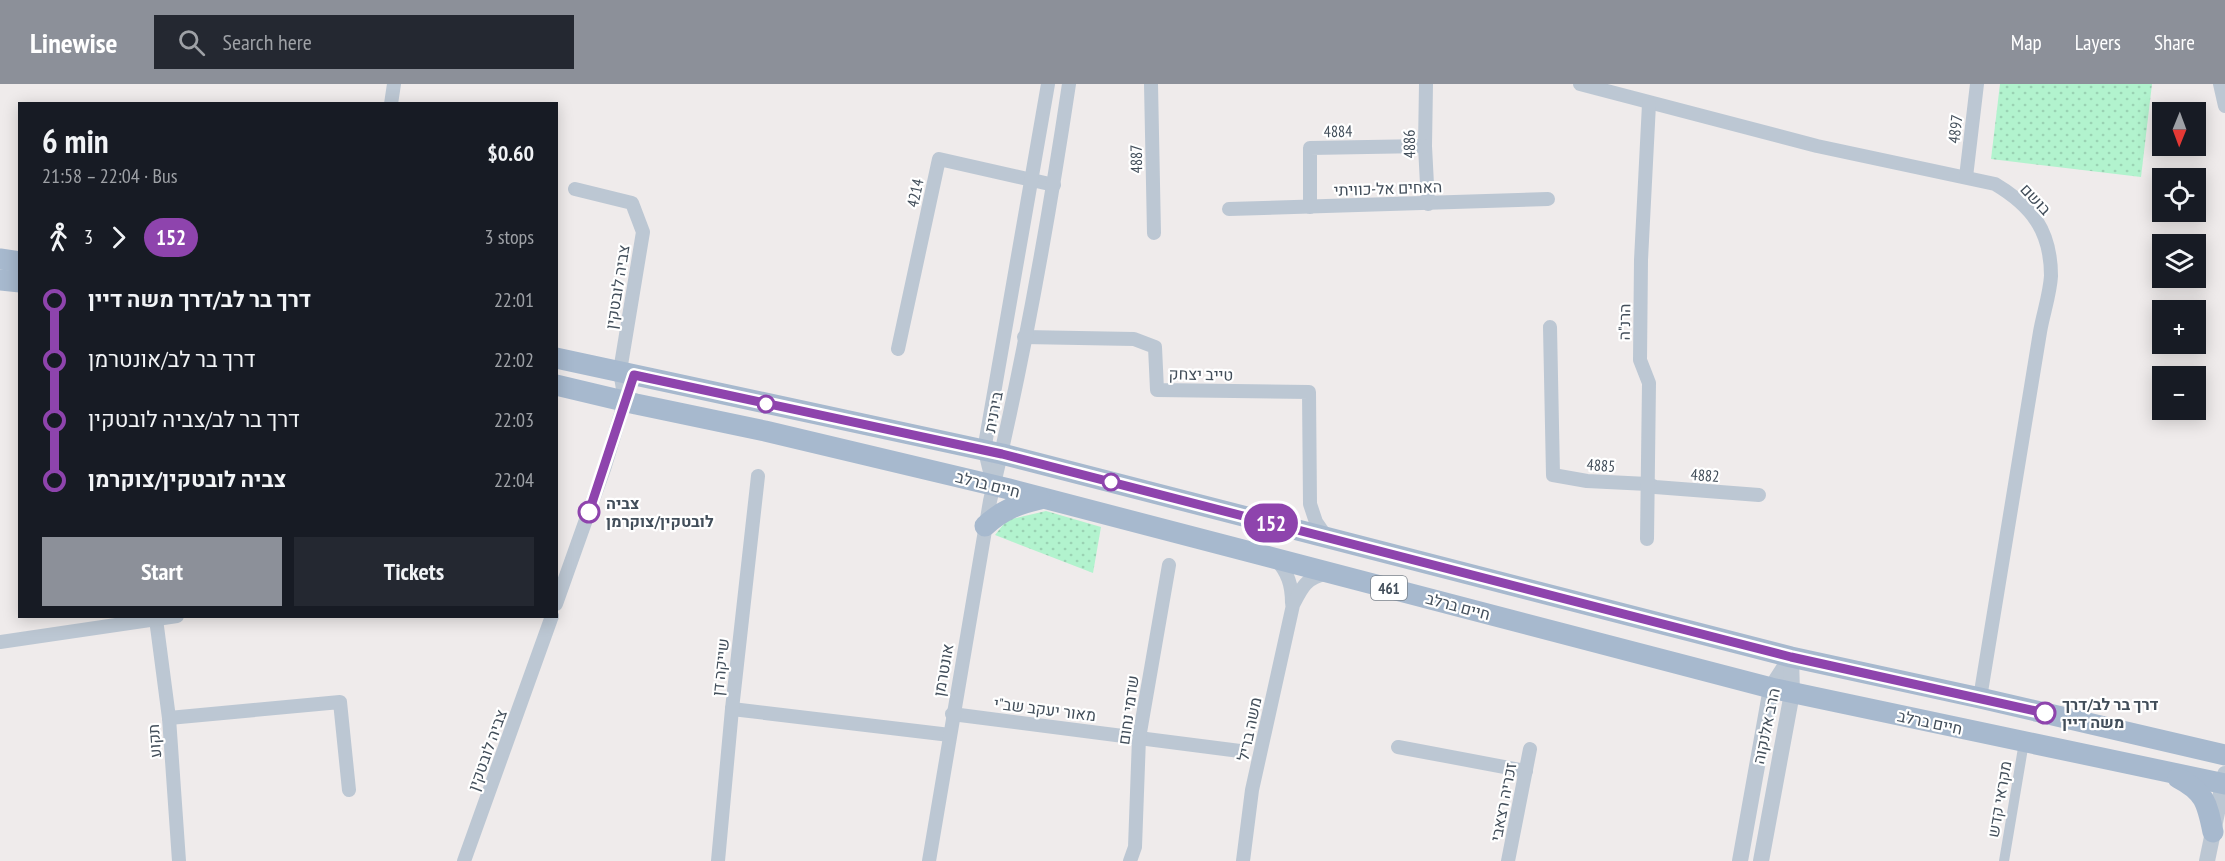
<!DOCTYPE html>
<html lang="en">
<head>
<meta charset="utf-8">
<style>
	body { margin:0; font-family:"PT Sans Narrow",Heebo,sans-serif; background:#242831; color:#f1f3f6; height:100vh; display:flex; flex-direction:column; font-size:22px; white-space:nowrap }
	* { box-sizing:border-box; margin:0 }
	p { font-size:20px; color:#9ea1a6 }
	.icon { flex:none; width:33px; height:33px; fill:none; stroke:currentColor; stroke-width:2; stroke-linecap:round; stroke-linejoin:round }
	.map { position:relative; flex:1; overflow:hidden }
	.details { position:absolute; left:18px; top:18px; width:540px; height:516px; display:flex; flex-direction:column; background:#171b24; border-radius:0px; box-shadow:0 3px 15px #0003 }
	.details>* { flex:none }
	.badge { padding:0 12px; border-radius:20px; font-size:21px; line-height:39px }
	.needle { width:39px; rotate:181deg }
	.tools { position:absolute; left:2152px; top:18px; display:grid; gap:12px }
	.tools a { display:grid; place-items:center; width:54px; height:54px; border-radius:0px; background:#171b24; box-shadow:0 3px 15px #0003; font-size:30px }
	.map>.badge { position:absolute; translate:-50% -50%; box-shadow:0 0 0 3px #fff }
	.legs { display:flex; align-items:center; gap:9px; height:66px; padding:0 24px; font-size:20px }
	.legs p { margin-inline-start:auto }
	.headline { display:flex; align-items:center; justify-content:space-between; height:102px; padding:0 24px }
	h1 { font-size:33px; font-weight:800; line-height:45px }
	.action { display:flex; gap:12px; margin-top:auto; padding:12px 24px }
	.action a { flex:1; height:69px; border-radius:0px; background:#8c9099; color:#fff; font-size:24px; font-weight:800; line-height:69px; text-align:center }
	.action a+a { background:#242831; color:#f1f3f6 }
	ul { padding:0 24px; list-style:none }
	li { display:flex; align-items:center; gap:21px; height:60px; font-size:22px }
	li i { display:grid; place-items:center; width:9px; height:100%; margin:0 8px; background:currentColor }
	li i::after { content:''; width:15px; height:15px; margin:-8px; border:4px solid; border-radius:50%; background:#171b24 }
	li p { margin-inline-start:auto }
	li:first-child i { background:linear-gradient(#0000 50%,currentColor 0) }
	li:last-child i { background:linear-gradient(currentColor 50%,#0000 0) }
	header { display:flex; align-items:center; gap:36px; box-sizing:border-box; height:84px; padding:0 30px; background:#8c9099; color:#fff }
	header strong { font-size:28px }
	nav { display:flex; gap:33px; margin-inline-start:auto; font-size:21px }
	.search { width:420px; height:54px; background:#242831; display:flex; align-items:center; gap:15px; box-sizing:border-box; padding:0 21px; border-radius:0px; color:#9ea1a6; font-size:22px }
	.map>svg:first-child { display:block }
	.grass { fill:url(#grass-dots) }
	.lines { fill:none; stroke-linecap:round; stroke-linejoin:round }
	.pedestrian { stroke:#bcc7d3; stroke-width:10 }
	.minor { stroke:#bcc7d3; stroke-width:14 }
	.tertiary { stroke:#bcc7d3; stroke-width:16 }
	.primary { stroke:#a7b9ce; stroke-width:21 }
	.line-1-casing { stroke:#fff; stroke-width:14 }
	.line-1 { stroke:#8e44ad; stroke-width:9 }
	.stop-1-dot { fill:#fff; stroke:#8e44ad; stroke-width:3 }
	.labels { text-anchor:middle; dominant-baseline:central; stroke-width:4.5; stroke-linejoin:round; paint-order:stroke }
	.shield { fill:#fff; stroke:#7b838c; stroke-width:1.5 }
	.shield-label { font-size:15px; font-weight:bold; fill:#424e5a }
	.street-label { font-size:16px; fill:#424e5a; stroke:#fff }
	.stop-label { font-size:16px; font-weight:bold; fill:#424e5a; stroke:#fff; text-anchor:start }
</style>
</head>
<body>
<header>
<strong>Linewise</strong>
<div class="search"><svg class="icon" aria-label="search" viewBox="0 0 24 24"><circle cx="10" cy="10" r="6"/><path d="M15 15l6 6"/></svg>Search here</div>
<nav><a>Map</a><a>Layers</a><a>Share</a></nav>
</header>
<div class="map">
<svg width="2225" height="777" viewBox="0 0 2225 777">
	<defs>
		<pattern id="grass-dots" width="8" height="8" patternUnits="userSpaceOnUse" patternTransform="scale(1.5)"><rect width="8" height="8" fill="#b2f3ce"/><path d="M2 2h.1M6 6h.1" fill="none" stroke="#9ad2b3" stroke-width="1.8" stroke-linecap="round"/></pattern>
	</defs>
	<rect width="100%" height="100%" fill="#efebeb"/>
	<g class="grass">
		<path d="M2000,0H2152L2141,93L1991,75Z"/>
		<path d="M1046,427L1101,443L1093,489L995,451L1007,436Z"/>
	</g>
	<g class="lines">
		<path class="pedestrian" d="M2004,777L2024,658"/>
		<g class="minor">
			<path d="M1151,0L1154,149"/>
			<path d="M1426,0L1425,62L1428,120"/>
			<path d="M1580,0L1817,62L1995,100C2032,122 2051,147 2051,192C2050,210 2043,230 2040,248L1980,614"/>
			<path d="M2220,0L2225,22"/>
			<path d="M391,20L394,0"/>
			<path d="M1966,93L1977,0"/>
			<path d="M575,105L632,119L643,148L620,287L625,317"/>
			<path d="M1310,123V64L1425,62"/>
			<path d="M1229,125L1548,115"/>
			<path d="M1550,243L1553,391L1587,397L1648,400L1655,403L1759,411"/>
			<path d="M1024,253L1134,255L1155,263L1157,306L1309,308L1310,420L1316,438L1327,454"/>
			<path d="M898,265L939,75L1054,101"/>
			<path d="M993,400L985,367L986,355L1048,0"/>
			<path d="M1647,455L1649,299L1640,276L1641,176L1649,20"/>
			<path d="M1276,475C1288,489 1292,501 1292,519"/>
			<path d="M556,520L604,385L627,310"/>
			<path d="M156,535L169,634L179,777"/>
			<path d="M0,558L177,532"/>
			<path d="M732,625L950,651"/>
			<path d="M952,630L1240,667"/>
			<path d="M169,634L340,618L349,706"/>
			<path d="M1398,663L1526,687"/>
			<path d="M464,777L552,532"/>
			<path d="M718,777L732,625L758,392"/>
			<path d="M929,777L990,417C1023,280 1048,140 1069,0"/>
			<path d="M1130,777L1135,763L1139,654L1169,481"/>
			<path d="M1243,777L1252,706L1293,521C1301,505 1306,493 1326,490"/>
			<path d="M1508,777L1530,665"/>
		</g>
		<g class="tertiary">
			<path d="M1740,777L1771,604L1791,573"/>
			<path d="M1761,777L1792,609L1791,573"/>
			<path d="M2207,777L2225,690"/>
		</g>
		<g class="primary">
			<path d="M0,175L20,178"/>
			<path d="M0,196L20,198"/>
			<path d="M556,274L1002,370L1791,573L1980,614L2225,671"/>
			<path d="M556,301L636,320L765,347L1009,405L1771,604L2225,700"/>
			<path d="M985,442C1002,426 1018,420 1040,415"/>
			<path d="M2178,694C2205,708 2207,719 2213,748"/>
		</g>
	</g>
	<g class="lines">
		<defs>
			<path id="line-1" d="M589,428L634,291L1002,370L1791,573L2045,629"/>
		</defs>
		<use href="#line-1" class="line-1-casing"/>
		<use href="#line-1" class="line-1"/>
	</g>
	<g class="stop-1-dot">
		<circle cx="766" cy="320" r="8"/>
		<circle cx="1111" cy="398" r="8"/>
		<circle cx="589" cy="428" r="10"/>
		<circle cx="2045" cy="629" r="10"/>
	</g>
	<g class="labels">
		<rect class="shield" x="1371" y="492" width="36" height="24" rx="4.5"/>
		<g class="shield-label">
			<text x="1389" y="504">461</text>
		</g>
		<g class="street-label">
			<text transform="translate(1955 45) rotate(-83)">4897</text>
			<text transform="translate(1338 47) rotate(-1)">4884</text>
			<text transform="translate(1409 60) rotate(-91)">4886</text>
			<text transform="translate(1136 75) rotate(-91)">4887</text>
			<text transform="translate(1388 104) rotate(-2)">האחים אל-כוויתי</text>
			<text transform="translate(915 109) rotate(-78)">4214</text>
			<text transform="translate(2036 115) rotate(47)">בושם</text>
			<text transform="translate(617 203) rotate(-81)">צביה לובטקין</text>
			<text transform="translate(1624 238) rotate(-89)">הרנ"ה</text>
			<text transform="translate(1201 290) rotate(1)">טייב יצחק</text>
			<text transform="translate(993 328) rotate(-79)">בירנית</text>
			<text transform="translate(1601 381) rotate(4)">4885</text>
			<text transform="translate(1705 391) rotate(4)">4882</text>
			<text transform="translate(988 400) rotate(14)">חיים ברלב</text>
			<text transform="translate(1458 522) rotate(15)">חיים ברלב</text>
			<text transform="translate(720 583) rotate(-84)">שייקה דן</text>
			<text transform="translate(943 586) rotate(-80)">אונטרמן</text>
			<text transform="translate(1045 625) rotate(7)">מאור יעקב שב"י</text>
			<text transform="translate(1128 626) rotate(-82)">שדמי נחום</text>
			<text transform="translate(1930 638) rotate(12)">חיים ברלב</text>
			<text transform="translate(1766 642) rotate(-78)">הרב אלנקוה</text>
			<text transform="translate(1249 645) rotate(-78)">משה בריל</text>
			<text transform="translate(154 657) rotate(-94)">תקוע</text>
			<text transform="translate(487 666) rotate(-70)">צביה לובטקין</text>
			<text transform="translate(1999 715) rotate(-80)">מקראי קדש</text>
			<text transform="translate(1503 718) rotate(-79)">זכריה רצאבי</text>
		</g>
		<g class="stop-label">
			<text x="606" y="419">צביה<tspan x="606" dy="18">לובטקין/צוקרמן</tspan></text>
			<text x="2062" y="620">דרך בר לב/דרך<tspan x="2062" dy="18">משה דיין</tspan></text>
		</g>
	</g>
</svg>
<div class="tools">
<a><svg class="needle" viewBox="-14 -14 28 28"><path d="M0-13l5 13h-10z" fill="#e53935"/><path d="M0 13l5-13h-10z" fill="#9ea1a6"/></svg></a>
<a><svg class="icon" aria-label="locate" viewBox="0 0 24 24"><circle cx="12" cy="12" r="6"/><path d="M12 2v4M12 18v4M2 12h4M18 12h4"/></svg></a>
<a><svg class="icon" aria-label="layers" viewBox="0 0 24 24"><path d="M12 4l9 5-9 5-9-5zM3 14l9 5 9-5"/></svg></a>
<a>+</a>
<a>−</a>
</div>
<b class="badge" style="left:1271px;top:439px;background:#8e44ad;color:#fff">152</b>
<section class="details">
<div class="headline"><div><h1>6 min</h1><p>21:58 – 22:04 · Bus</p></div><b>$0.60</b></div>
<div class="legs"><svg class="icon" aria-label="walk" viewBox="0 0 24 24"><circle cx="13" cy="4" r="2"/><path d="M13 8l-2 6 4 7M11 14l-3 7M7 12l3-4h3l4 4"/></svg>3<svg class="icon" aria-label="forward" viewBox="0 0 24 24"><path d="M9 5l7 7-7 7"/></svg><b class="badge" style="background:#8e44ad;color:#fff">152</b><p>3 stops</p></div>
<ul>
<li><i style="color:#8e44ad"></i><b>דרך בר לב/דרך משה דיין</b><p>22:01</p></li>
<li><i style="color:#8e44ad"></i><span>דרך בר לב/אונטרמן</span><p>22:02</p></li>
<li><i style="color:#8e44ad"></i><span>דרך בר לב/צביה לובטקין</span><p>22:03</p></li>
<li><i style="color:#8e44ad"></i><b>צביה לובטקין/צוקרמן</b><p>22:04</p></li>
</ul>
<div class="action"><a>Start</a><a>Tickets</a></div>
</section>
</div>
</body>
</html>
